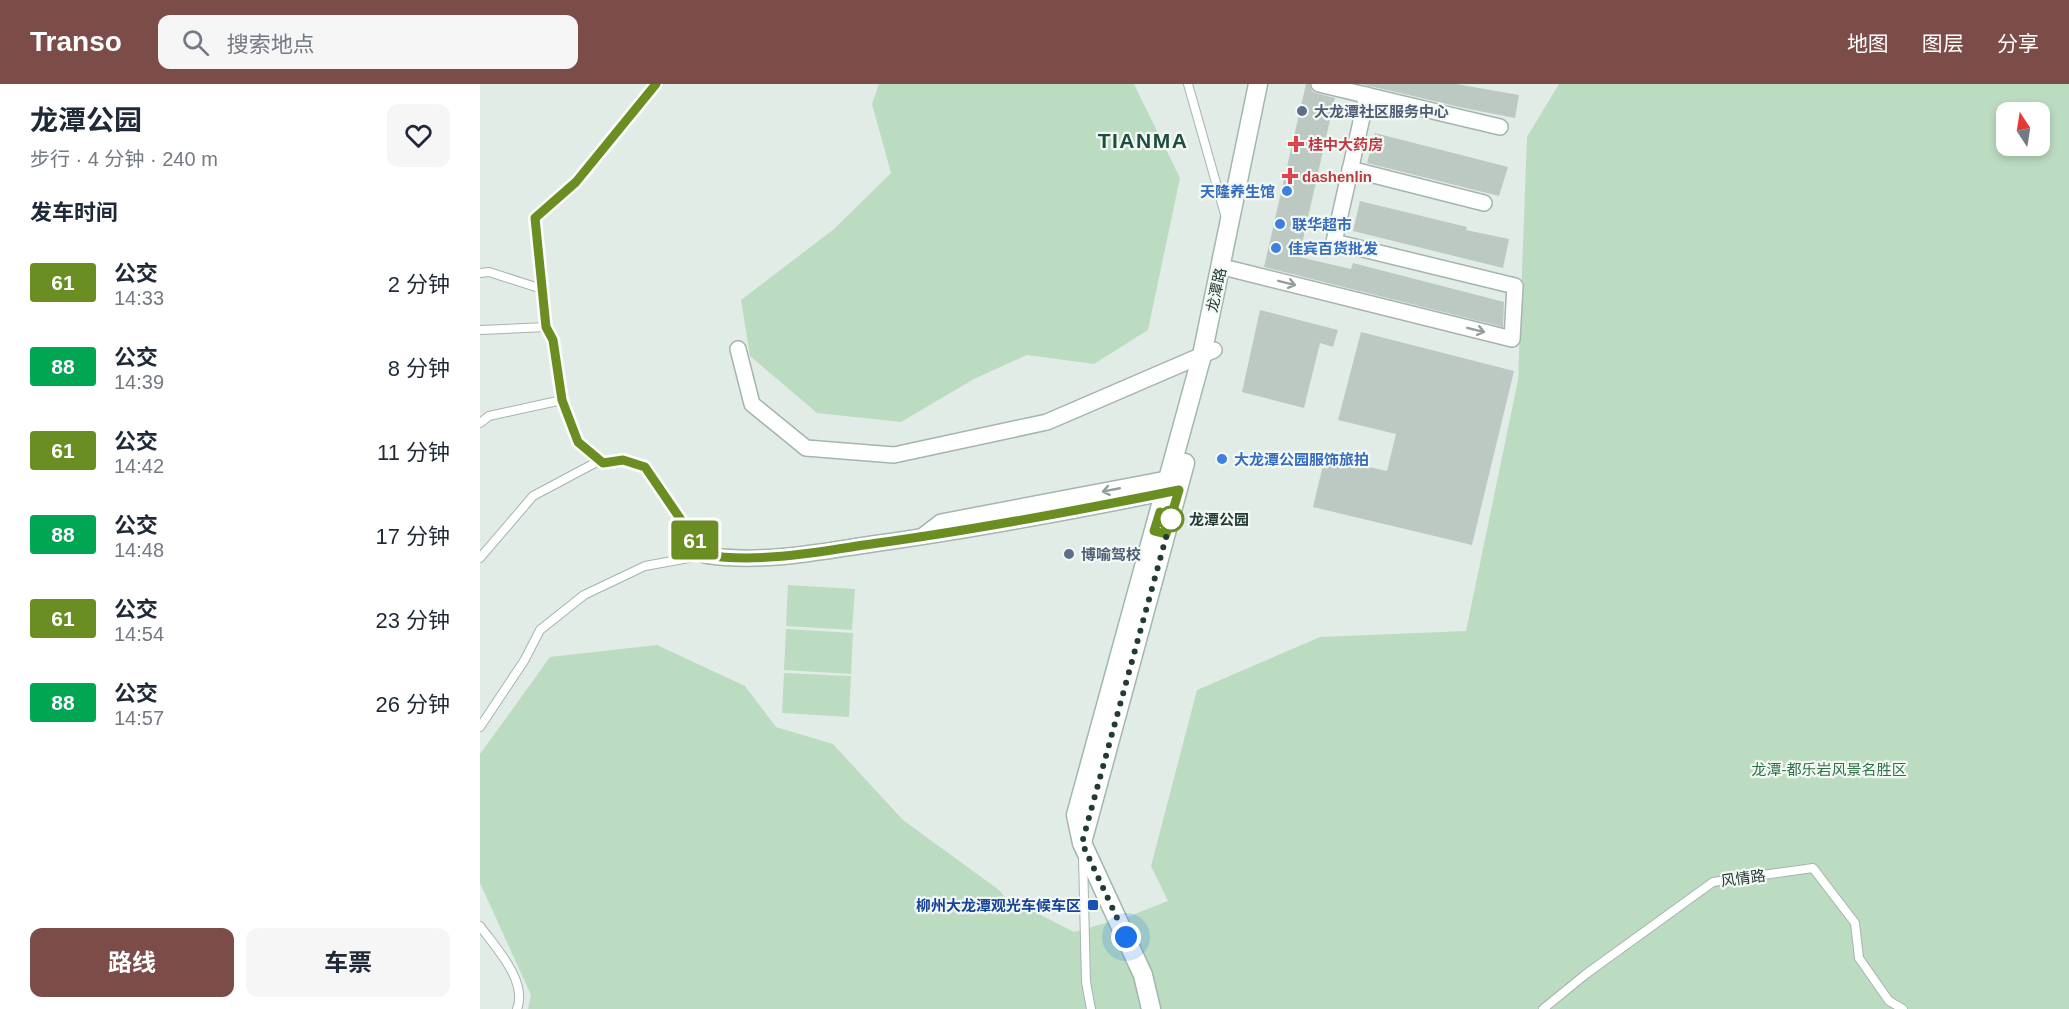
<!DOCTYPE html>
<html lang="zh">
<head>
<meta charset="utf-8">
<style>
	body { margin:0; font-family:Arial,"Noto Sans SC",sans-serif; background:#f6f6f7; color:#1f2937; height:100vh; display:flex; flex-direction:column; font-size:22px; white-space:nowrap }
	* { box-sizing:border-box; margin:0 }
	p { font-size:20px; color:#747a83 }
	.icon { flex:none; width:33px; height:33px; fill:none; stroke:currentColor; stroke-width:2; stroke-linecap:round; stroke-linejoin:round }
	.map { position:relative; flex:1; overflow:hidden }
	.panel { display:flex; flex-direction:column; background:#fff; width:480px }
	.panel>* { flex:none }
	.badge { padding:0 12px; border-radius:4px; font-size:21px; line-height:39px }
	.needle { width:39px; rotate:348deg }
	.fabs { position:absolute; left:1516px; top:18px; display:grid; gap:12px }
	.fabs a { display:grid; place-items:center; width:54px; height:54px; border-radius:12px; background:#fff; box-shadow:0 3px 9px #0003; font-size:30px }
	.you { position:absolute; width:30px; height:30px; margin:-15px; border:4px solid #fff; border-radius:50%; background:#1a73e8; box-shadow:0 0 0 9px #1a73e833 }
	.map>.badge { position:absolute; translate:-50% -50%; box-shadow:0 0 0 3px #fff }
	h2 { padding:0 30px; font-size:22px; line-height:54px }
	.round { display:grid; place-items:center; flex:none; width:63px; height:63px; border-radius:12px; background:#f6f6f7 }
	.summary { display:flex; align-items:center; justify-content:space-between; height:102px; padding:0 30px }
	h1 { font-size:28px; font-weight:700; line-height:45px }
	.primary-button { display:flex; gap:12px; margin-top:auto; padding:12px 30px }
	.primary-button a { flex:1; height:69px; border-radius:12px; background:#7c4c49; color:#fff; font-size:24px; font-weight:700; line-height:69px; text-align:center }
	.primary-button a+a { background:#f6f6f7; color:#1f2937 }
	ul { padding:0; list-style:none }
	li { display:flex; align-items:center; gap:18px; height:84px; padding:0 30px }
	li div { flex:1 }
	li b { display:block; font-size:22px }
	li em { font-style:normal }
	li .badge { min-width:66px; font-weight:700; text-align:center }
	header { display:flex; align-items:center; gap:36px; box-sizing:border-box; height:84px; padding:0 30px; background:#7c4c49; color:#fff }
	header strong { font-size:28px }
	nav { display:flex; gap:33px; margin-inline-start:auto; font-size:21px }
	.search { width:420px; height:54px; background:#f6f6f7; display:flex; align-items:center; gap:15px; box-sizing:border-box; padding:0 21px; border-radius:12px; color:#747a83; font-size:22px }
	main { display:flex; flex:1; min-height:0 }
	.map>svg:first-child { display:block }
	.green { fill:#bcdcc2; fill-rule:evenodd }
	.building { fill:#bbc9c2 }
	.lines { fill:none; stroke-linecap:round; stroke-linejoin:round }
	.lane-casing { stroke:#a5b4ad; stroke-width:10 }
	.street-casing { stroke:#a5b4ad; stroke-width:18 }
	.secondary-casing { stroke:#a1b7ae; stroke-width:21 }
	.lane { stroke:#fff; stroke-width:8 }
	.street { stroke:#fff; stroke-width:15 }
	.secondary { stroke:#fff; stroke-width:18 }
	.oneway { stroke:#919e99 }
	.line-casing { stroke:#fff; stroke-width:14 }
	.line { stroke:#6b8e23; stroke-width:9 }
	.walk { stroke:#233c33; stroke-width:6; stroke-dasharray:0 10.8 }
	.service-dot { fill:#5c6f8a; stroke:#f3f8f5; stroke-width:2 }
	.health-dot { fill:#e0444e; stroke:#f3f8f5; stroke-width:2 }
	.shop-dot { fill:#3f7fe0; stroke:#f3f8f5; stroke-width:2 }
	.stop-dot { fill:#fff; stroke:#6b8e23; stroke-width:3 }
	.transit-dot { fill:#1a4fb4; stroke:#f3f8f5; stroke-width:2 }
	.labels { text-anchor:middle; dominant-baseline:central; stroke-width:4.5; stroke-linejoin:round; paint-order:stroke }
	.service-label { font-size:15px; font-weight:bold; fill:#4e5e75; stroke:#f3f8f5; text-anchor:start }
	.health-label { font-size:15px; font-weight:bold; fill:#be3a42; stroke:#f3f8f5; text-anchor:start }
	.shop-label { font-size:15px; font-weight:bold; fill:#366cbe; stroke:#f3f8f5; text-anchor:start }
	.street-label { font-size:15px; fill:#233c33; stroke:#f3f8f5 }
	.stop-label { font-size:15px; font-weight:bold; fill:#233c33; stroke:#f3f8f5; text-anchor:start }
	.park-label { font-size:15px; fill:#2e7243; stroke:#f3f8f5 }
	.transit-label { font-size:15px; font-weight:bold; fill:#164399; stroke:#f3f8f5; text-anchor:end }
	.district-label { font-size:21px; font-weight:bold; letter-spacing:1.5px; fill:#1f4e3f; stroke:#f3f8f5 }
</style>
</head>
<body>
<header>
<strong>Transo</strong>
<div class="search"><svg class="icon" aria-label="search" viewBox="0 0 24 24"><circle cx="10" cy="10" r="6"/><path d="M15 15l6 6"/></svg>搜索地点</div>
<nav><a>地图</a><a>图层</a><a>分享</a></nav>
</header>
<main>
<section class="panel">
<div class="summary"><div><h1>龙潭公园</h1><p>步行 · 4 分钟 · 240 m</p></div><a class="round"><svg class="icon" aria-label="heart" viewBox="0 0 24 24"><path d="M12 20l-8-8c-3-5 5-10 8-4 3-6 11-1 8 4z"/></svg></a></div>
<h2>发车时间</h2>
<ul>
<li><span class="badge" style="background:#6b8e23;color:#fff">61</span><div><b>公交</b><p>14:33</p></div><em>2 分钟</em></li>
<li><span class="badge" style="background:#00a651;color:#fff">88</span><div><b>公交</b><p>14:39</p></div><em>8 分钟</em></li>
<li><span class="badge" style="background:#6b8e23;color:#fff">61</span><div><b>公交</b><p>14:42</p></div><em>11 分钟</em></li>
<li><span class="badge" style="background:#00a651;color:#fff">88</span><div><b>公交</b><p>14:48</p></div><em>17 分钟</em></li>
<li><span class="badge" style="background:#6b8e23;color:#fff">61</span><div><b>公交</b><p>14:54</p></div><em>23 分钟</em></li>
<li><span class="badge" style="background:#00a651;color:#fff">88</span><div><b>公交</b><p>14:57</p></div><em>26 分钟</em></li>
</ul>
<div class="primary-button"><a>路线</a><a>车票</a></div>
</section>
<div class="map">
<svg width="1589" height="925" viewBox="0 0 1589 925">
	<rect width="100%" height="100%" fill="#e2ece7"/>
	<g class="green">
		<path d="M399,0H654L700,94L668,246L614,280L547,271L494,295L421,338L337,329L270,272L261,216L354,145L411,89L392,20Z"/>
		<path d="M1079,0H1589V925H48L51,911L0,799V670L70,573L177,561L265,602L296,643L353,660L423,736L519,806L524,812L594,848L647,833L688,817L671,782L717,606L840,553L986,547L1038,296L1047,53ZM1527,28H1560V62H1527Z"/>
		<path d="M308,501L375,505L372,546L306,542Z"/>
		<path d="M306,545L373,549L371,590L304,586Z"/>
		<path d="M304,589L371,592L369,633L302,629Z"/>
	</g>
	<g class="building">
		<path d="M826,0H830L832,7L836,9L855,14L819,173L871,185L873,179L1024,218L1023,243L784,183Z"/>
		<path d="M881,0H976L1039,11L1035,34L984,24Z"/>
		<path d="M895,49L1028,83L1019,112L887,79Z"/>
		<path d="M880,117L987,143L986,146L1029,155L1023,184L873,147Z"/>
		<path d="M780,226L858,246L853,263L840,259L824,324L762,308Z"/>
		<path d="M881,248L1034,287L992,461L833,423L845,373L907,387L916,350L858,336Z"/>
	</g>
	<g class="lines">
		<defs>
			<g id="lane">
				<path d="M708,0L746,134"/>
				<path d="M0,189L9,188L62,205"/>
				<path d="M0,246L66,243"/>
				<path d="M0,339L9,332L82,316"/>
				<path d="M123,379L97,358L82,316L73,256L66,243L55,134L96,98L176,0"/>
				<path d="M0,474L53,412L115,379L143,376L166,383L225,471L165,482L104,511L60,546L44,577L0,643"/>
				<path d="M603,774L606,898L611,925"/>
				<path d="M0,842C15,863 48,897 37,925"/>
				<path d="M1063,925L1106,890L1233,798L1333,784L1375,839L1379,874L1409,917L1423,925"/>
			</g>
			<g id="street">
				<path d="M839,0L1020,43"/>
				<path d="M870,85L1004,119"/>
				<path d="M751,185L1032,255L1035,202L854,158L887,11"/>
				<path d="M258,265L272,320L326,364L414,371L567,338L734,266"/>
				<path d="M444,451L461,438L697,393"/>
				<path d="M225,471C280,480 338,468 392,460C493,446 594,427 693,407"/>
			</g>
			<g id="secondary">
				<path d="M603,755L705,379"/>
				<path d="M671,925L663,891L602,759L596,731L722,271L778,0"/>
			</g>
		</defs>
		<use href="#lane" class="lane-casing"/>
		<use href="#street" class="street-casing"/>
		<use href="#secondary" class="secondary-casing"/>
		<use href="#lane" class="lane"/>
		<use href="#street" class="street"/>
		<use href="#secondary" class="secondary"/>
	</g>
	<defs><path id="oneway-shaft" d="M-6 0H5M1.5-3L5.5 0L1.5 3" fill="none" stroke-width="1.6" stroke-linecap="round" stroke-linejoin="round" transform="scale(1.5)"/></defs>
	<g class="oneway">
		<use href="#oneway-shaft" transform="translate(807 199) rotate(14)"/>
		<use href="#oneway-shaft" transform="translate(996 246) rotate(14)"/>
		<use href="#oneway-shaft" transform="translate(631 406) rotate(169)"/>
	</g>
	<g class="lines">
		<defs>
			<path id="line" d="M176,0L96,98L55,134L66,243L73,256L82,316L98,358L123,379L143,376L165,383L225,471C277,479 332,469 384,461C489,447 595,427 699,406L686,450L674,447L680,428"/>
		</defs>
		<use href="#line" class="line-casing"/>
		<use href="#line" class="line"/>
		<path class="walk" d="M646,853L602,759L693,428L691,435"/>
	</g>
	<g class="service-dot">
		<circle cx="822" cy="27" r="6"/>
		<circle cx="589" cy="470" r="6"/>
	</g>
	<g class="health-dot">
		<path d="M813 51h6v6h6v6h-6v6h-6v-6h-6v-6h6z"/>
		<path d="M807 83h6v6h6v6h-6v6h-6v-6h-6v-6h6z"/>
	</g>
	<g class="shop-dot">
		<circle cx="807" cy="107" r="6"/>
		<circle cx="800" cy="140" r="6"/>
		<circle cx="796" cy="164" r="6"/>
		<circle cx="742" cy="375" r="6"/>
	</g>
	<circle class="stop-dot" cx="691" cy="435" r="12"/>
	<rect class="transit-dot" x="607" y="815" width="12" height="12" rx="3"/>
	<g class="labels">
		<g class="service-label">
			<text x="834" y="27">大龙潭社区服务中心</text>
			<text x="601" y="470">博喻驾校</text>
		</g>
		<g class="health-label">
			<text x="828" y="60">桂中大药房</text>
			<text x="822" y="92">dashenlin</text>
		</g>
		<g class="shop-label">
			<text x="795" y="107" text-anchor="end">天隆养生馆</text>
			<text x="812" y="140">联华超市</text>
			<text x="808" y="164">佳宾百货批发</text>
			<text x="754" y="375">大龙潭公园服饰旅拍</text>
		</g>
		<g class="street-label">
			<text transform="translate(736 206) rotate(-78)">龙潭路</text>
			<text transform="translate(1263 794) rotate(-8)">风情路</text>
		</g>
		<g class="stop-label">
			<text x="709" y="435">龙潭公园</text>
		</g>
		<g class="park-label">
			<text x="1349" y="685">龙潭-都乐岩风景名胜区</text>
		</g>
		<g class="transit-label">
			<text x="601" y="821">柳州大龙潭观光车候车区</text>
		</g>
		<g class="district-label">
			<text x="663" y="56">TIANMA</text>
		</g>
	</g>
</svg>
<div class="fabs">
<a><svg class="needle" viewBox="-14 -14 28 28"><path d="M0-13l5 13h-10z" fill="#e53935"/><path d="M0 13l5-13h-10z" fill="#747a83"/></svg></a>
</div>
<div class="you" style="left:646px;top:853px"></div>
<b class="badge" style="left:215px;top:456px;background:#6b8e23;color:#fff">61</b>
</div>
</main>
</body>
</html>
